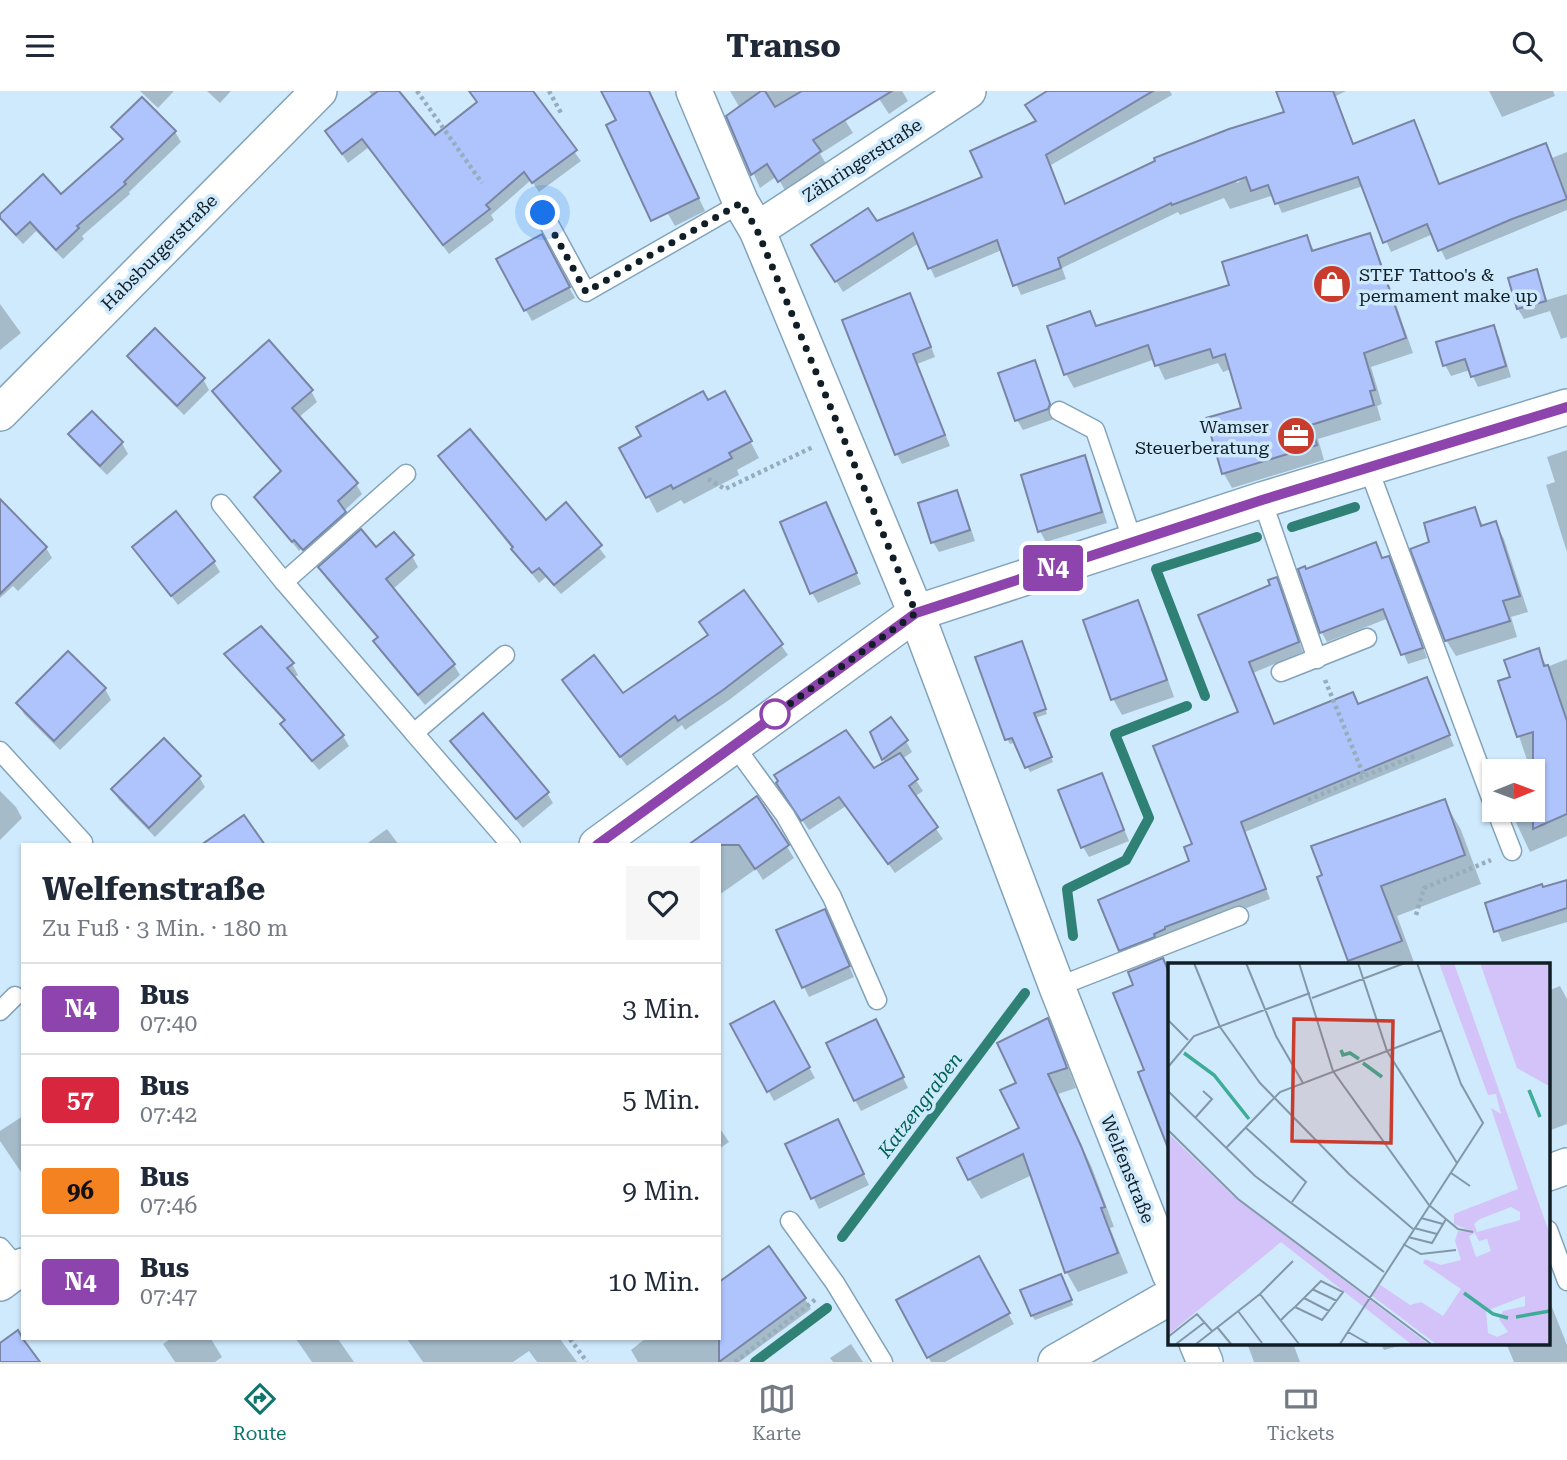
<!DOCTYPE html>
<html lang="de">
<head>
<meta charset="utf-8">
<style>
	body { margin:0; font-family:"Roboto Serif",serif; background:#f6f6f7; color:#1f2937; height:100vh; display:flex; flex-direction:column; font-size:26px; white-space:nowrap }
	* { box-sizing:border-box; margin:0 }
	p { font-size:23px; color:#747a83 }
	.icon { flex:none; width:38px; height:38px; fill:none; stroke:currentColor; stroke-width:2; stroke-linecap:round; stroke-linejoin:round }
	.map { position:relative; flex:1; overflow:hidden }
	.panel { position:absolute; left:21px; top:752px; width:700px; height:497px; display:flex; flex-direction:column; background:#fff; border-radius:0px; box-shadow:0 2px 5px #0004 }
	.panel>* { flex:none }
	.badge { padding:0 14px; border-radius:5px; font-size:24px; line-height:46px }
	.needle { width:46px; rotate:89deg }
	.buttons { position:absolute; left:1482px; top:668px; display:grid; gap:14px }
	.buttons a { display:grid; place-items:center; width:63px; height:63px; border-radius:0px; background:#fff; box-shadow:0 2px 5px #0004; font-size:35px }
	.you { position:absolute; width:35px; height:35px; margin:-18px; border:5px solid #fff; border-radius:50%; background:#1a73e8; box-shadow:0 0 0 10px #1a73e833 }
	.map>.badge { position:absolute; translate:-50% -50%; box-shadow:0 0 0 4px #fff }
	.round { display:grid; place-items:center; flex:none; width:74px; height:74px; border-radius:0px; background:#f6f6f7 }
	.headline { display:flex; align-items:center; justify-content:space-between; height:119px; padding:0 21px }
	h1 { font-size:33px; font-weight:700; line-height:52px }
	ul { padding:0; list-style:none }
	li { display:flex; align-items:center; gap:21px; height:91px; padding:0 21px; border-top:2px solid #e0e1e3 }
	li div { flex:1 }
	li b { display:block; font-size:26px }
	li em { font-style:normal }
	li .badge { min-width:77px; font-weight:700; text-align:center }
	header { display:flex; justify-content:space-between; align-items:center; height:91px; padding:0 21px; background:#fff; font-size:32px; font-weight:700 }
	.dock { display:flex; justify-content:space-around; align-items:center; height:98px; border-top:2px solid #e0e1e3; background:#fff; font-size:19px; color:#747a83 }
	.dock a { display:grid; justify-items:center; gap:4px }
	.dock .selected { color:#0f766e }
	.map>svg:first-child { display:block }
	.shadow { fill:#0003 }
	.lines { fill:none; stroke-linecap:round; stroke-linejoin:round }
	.stream { stroke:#308175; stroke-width:10 }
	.building { fill:#afc4fd; stroke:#7a85a4; stroke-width:2 }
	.lane-casing { stroke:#82a3b9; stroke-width:21 }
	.street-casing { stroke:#82a3b9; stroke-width:38 }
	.path { stroke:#96adbc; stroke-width:4.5; stroke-dasharray:3.5 3.5; stroke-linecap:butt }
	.lane { stroke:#fff; stroke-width:18 }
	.street { stroke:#fff; stroke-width:35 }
	.line-casing { stroke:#fff; stroke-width:16 }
	.line { stroke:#8e44ad; stroke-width:10 }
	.walk { stroke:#111e26; stroke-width:7; stroke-dasharray:0 12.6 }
	.stop-dot { fill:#fff; stroke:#8e44ad; stroke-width:3.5 }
	.labels { text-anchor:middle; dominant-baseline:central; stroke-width:7; stroke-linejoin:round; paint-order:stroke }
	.street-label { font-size:18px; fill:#111e26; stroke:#cfeafd }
	.poi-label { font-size:18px; fill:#111e26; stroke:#cfeafd; text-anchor:start }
	.water-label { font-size:19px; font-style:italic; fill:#016152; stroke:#cfeafd }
	.inset-river { fill:none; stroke:#3eac97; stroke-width:3.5 }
	.inset-road { fill:none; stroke:#8398a7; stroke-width:2 }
	.view { fill:#c93c2d; fill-opacity:0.15; stroke:#c93c2d; stroke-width:3.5 }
	.inset-edge { fill:none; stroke:#111e26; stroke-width:3.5 }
</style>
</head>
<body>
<header><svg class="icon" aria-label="menu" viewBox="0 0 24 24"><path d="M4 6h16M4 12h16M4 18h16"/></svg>Transo<svg class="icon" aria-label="search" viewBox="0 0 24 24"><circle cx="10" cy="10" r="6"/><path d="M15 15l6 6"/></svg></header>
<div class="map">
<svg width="1567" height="1271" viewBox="0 0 1567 1271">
	<rect width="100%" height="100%" fill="#cfeafd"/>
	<g class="shadow">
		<path d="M140,0H174L158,17Z"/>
		<path d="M207,0H231L220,12Z"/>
		<path d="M369,0H399L434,47L478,13L469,0H530L581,70L539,101L531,89L491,124L494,129L449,163L369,56L348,72L327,41L373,6Z"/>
		<path d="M603,0H649L705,120L675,135L615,31L618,30Z"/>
		<path d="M730,0H827L853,42L820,63L827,74L787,103L777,85L760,97L728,25L740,17Z"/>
		<path d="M874,0H902L908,10L889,23Z"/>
		<path d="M1051,0H1170L1172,4L1051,74L1066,114L1206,49L1237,92L1270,70L1283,23L1309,0H1346L1336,5L1354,54L1414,31L1440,94L1545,54L1552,67L1567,61V119L1446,169L1433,143L1391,161L1363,95L1282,122L1274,104L1230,118L1224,107L1180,124L1178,121L1062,177L1066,188L1021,204L1002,159L935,187L919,152L843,201L820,164L876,132L984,87L1038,31Z"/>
		<path d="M1489,0H1553L1555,5L1502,26Z"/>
		<path d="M142,8L175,41L181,51L129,101L130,103L82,145L84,148L63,168L36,140L23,153L6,135L0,125L61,105L123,50L114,37Z"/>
		<path d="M1369,144L1377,159L1413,262L1371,276L1382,313L1377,315L1381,329L1318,348L1324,369L1232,397L1224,383L1208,328L1243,318L1231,278L1223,281L1218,272L1165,289L1155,268L1074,297L1066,283L1090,222L1098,236L1232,195L1307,146L1315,161Z"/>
		<path d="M541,146L575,207L532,230L498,169Z"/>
		<path d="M1536,180L1547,209L1567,203V246L1561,248L1550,220L1524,228L1518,218Z"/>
		<path d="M0,213L21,242L0,259Z"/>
		<path d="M915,214L935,266L917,273L950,355L902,373L897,363Z"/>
		<path d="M1493,236L1499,246L1511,286L1478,296L1470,279L1451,285L1445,274Z"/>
		<path d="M129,265L203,288L209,299L184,324L135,275Z"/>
		<path d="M1034,271L1055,325L1054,328L1023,339L1017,329Z"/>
		<path d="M311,300L317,311L298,327L356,393L362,403L344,420L351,432L310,468L301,458L299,460L256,406L282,382L220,311L214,301Z"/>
		<path d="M707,311L733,318L759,367L737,379L739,384L684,413L681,409L657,422L622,357Z"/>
		<path d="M71,344L122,352L128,363L107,384L77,354Z"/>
		<path d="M1567,359V461L1546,394L1555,391L1547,366Z"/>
		<path d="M440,366L545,431L566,414L606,466L561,503L546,486L539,492Z"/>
		<path d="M1084,366L1090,377L1107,432L1046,451L1040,440Z"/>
		<path d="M956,401L962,412L975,450L939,461L933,451Z"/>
		<path d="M1474,418L1484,436L1495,432L1504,448L1528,521L1511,526L1517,546L1456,565L1446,549L1432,452Z"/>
		<path d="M0,424L46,457L52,467L18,500L13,495L0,507Z"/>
		<path d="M831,424L861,493L818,512L812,502Z"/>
		<path d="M1375,454L1383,469L1388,467L1394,477L1427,567L1408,573L1389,527L1327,551L1322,542L1300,479L1306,480Z"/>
		<path d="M134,456L214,471L220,481L178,514Z"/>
		<path d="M376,459L412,465L418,476L392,499L454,574L460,584L425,614L381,561L375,551L378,548L326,487L320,477Z"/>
		<path d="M1276,488L1282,498L1303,561L1253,582L1274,635L1359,615L1426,588L1454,655L1245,741L1270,808L1169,847L1126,869L1121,859L1191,771L1194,754L1240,622L1200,525L1272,495Z"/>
		<path d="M743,501L788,564L729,609L685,639L682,634L627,675L570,599L622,604L709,545Z"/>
		<path d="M1137,511L1146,527L1174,606L1122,624L1113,608L1085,530Z"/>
		<path d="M1024,556L1047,623L1035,627L1053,671L1030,681L1016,651L1010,653L1007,648Z"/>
		<path d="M1538,559L1547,576L1567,568V745L1530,761L1510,719H1533V681H1531L1501,591L1512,587Z"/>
		<path d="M226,563L292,573L298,584L293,587L343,645L349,655L319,679L288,643L282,633L285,631L232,573Z"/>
		<path d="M105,598L111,609L60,659L24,623L18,612Z"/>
		<path d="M452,650L547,702L553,712L523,737L458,660Z"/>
		<path d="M906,650L912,661L902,668L923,700L914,706L943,748L895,782L846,715L809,739L784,703L873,679L886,672L883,668Z"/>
		<path d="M1101,684L1129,750L1089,766L1083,756Z"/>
		<path d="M199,686L205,696L155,746L119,709L113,698Z"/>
		<path d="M0,700L16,716L22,727L0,749Z"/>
		<path d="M757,708L794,767L763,789L756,778L719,804V754H691Z"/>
		<path d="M1444,710L1461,739L1481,793L1397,825L1415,874H1353L1320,787Z"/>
		<path d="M387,738L399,754H365Z"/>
		<path d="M1567,791V831L1502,851L1487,813Z"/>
		<path d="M830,831L854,886L809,906L804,896Z"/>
		<path d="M1560,895L1567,908V1033L1548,1040V900Z"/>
		<path d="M773,913L815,987L774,1010L732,934Z"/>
		<path d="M1047,929L1058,949L1076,997L1058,1003L1092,1077L1114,1136L1110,1137L1128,1182L1078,1201L1067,1182L1032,1084L981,1108L969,1088L1021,1038Z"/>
		<path d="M881,941L908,997L861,1020L855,1009Z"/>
		<path d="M23,1025V1084L0,1050V1040Z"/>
		<path d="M719,1036L729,1051L719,1058Z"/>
		<path d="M843,1040L869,1094L819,1118L787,1054Z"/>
		<path d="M978,1167L1014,1233L945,1271H931L899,1210Z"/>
		<path d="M1063,1190L1073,1214L1035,1229L1032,1225Z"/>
		<path d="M1548,1206L1567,1254V1271H1514L1506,1252H1548Z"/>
		<path d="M805,1208L811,1218L739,1271H638L631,1259L645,1248H719Z"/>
		<path d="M170,1248H211L222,1266L215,1271H175L163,1253Z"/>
		<path d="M296,1248H338L354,1271H312Z"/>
		<path d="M407,1248H560L577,1271H537L529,1260L513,1271H423Z"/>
		<path d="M1247,1252H1293L1300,1271H1254Z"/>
		<path d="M1380,1252H1406V1253L1384,1259Z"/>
		<path d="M851,1253L863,1271H833L830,1267Z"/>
	</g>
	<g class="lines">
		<g class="stream">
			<path d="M1292,436L1355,416"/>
			<path d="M1205,605L1156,478L1257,446"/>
			<path d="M1073,845L1067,798L1126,769L1149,727L1115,643L1187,615"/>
			<path d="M842,1146L1025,902"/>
			<path d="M755,1271L827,1217"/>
		</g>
	</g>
	<g class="building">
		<path d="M378,0H399L435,44L477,11L469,0H533L577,59L532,92L524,81L486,114L490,118L443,154L362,48L342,63L325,40Z"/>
		<path d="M601,0H649L699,107L651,130L606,34L616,29Z"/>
		<path d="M761,0H765L775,16L802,0H892L813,49L821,60L778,91L767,73L751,84L726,25Z"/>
		<path d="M1047,0H1153L1046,64L1065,113L1155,70L1154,67L1229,38L1284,21L1276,0H1333L1353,53L1414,29L1439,93L1546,52L1567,108L1512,128L1438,160L1427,133L1383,152L1358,86L1275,113L1268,94L1251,100L1246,86L1172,114L1171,112L1058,167L1061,177L1013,195L997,149L928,178L913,142L835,191L811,154L868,117L877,130L982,86L970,60L1036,30L1025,14Z"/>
		<path d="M142,6L176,40L124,91L126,93L77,135L79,137L56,159L30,131L16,144L0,127V123L43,83L61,103L123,48L111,36Z"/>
		<path d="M1370,142L1406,247L1364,262L1375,299L1370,300L1374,314L1311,334L1317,354L1222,383L1206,327L1241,317L1225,263L1213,267L1210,258L1155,275L1148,254L1064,284L1047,235L1090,220L1096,235L1229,194L1222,171L1307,144L1312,160Z"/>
		<path d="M542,143L570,196L524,220L496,168Z"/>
		<path d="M1537,178L1546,210L1517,218L1508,187Z"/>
		<path d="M910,202L931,256L913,263L945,344L895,364L842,229Z"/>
		<path d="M1494,234L1506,275L1471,286L1465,268L1443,275L1436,251Z"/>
		<path d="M155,237L205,287L177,315L127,265Z"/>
		<path d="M269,249L313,299L292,317L358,392L338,410L346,421L303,459L294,449L292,451L254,406L281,380L212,300Z"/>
		<path d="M1035,269L1050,313L1048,318L1015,330L998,282Z"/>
		<path d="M703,300L708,309L725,300L752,350L729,362L732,367L673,398L671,394L646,407L619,357L641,345L636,336Z"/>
		<path d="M92,320L123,351L100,375L68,343Z"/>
		<path d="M470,338L546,429L566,411L602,454L554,494L539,477L532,482L511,458L513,456L438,365Z"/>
		<path d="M1085,364L1102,421L1038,441L1021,384Z"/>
		<path d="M957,399L970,439L931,452L918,412Z"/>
		<path d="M0,408L47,456L0,503Z"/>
		<path d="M826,411L857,482L810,503L780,431Z"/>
		<path d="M1475,416L1481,435L1496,430L1520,505L1503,510L1510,530L1445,550L1410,458L1429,451L1424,432Z"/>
		<path d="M176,420L215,470L171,505L132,456Z"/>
		<path d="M361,438L376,456L394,441L414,464L386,488L455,573L418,604L373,550L378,546L318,476Z"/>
		<path d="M1376,451L1382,467L1389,465L1423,557L1401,564L1383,518L1320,542L1298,478L1305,475L1306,478Z"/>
		<path d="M1277,486L1299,551L1249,571L1274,633L1353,601L1358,613L1427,586L1450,644L1241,731L1266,798L1165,836V838L1154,843L1155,846L1119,860L1098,809L1189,770L1184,756L1192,753L1153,655L1238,621L1198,524L1270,494L1268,489Z"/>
		<path d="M744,499L783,553L723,599L678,630L675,625L620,666L562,589L594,564L623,602L708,544L699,531Z"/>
		<path d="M1138,509L1167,589L1111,609L1083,529Z"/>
		<path d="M261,535L294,572L287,577L344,644L312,670L280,633L285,629L224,563Z"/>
		<path d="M1022,550L1046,618L1034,622L1052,666L1025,677L1012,647L1005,649L975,566Z"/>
		<path d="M1539,557L1544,575L1548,574L1567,630V723L1533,738V641L1517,646L1498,590L1510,586L1504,569Z"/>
		<path d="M68,560L106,597L54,650L16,612Z"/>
		<path d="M483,622L549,701L516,728L450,650Z"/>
		<path d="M891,626L908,649L882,669L870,641Z"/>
		<path d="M846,639L874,677L900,662L918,688L909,695L938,736L888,773L839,706L801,730L776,692L778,690L774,684Z"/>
		<path d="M164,647L201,685L149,737L111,698Z"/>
		<path d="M1102,682L1124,739L1081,757L1058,699Z"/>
		<path d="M757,705L789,754L755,778L739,754H688Z"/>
		<path d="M1445,708L1465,764L1381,795L1402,850L1348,870L1317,786L1322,784L1311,755Z"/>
		<path d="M244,724L265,754H201Z"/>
		<path d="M1567,789V817L1494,841L1485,812L1542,793L1543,796Z"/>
		<path d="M825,818L850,875L802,897L776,839Z"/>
		<path d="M1163,867L1170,884V1056L1168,1057L1138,981L1144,979L1113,902L1133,894L1128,881Z"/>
		<path d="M774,910L810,976L767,1001L730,933Z"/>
		<path d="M1048,927L1067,977L1048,983L1081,1055L1105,1116L1101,1117L1118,1162L1065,1182L1023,1063L968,1089L957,1067L1019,1037L1000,999L1016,992L997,952Z"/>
		<path d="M876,928L904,986L854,1010L826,952Z"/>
		<path d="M838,1028L864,1083L811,1108L785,1053Z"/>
		<path d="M769,1155L806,1207L719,1271V1191Z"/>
		<path d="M979,1165L1010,1222L927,1267L896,1209Z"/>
		<path d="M1061,1183L1072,1209L1031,1225L1020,1199Z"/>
		<path d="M18,1239L23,1248L40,1271H0V1252Z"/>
	</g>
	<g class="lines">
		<defs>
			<g id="lane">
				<path d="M543,122L586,201L741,112"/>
				<path d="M1059,320L1095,339L1133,451"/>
				<path d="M1368,376L1494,715"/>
				<path d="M1262,409L1317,568"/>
				<path d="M221,413L284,491L414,642L505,564"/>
				<path d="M284,491L406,383"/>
				<path d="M1281,581L1367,547"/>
				<path d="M414,642L511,754"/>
				<path d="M734,654L785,724L832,806L877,909"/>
				<path d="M0,660L83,751"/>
				<path d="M1496,719L1512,760"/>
				<path d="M1057,896L1239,825"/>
				<path d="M0,920L15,905"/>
				<path d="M790,1130L835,1192L883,1271"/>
				<path d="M1548,1139L1567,1190"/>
				<path d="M0,1156L19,1178"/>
			</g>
			<g id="street">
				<path d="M694,0L741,112L757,139L916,522L1057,896L1170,1183"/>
				<path d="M757,139L968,0"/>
				<path d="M0,322L319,0"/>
				<path d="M597,754L916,522L1262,409L1567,316"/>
				<path d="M1548,1082L1567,1075"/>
				<path d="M0,1192L23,1175"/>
				<path d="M1197,1252L1205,1271"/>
				<path d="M1056,1271L1170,1206"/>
			</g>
		</defs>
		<use href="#lane" class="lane-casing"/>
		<use href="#street" class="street-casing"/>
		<g class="path">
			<path d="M417,0L482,92"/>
			<path d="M549,0L561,22"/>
			<path d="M708,388L725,398L813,356"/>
			<path d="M1325,589L1364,685L1415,665"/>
			<path d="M1308,709L1364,685"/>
			<path d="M1416,824L1424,797L1491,769"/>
			<path d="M570,1248L587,1271"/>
			<path d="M735,1271L816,1208"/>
		</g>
		<use href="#lane" class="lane"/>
		<use href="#street" class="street"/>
	</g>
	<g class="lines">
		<defs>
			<path id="line" d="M597,754L916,522L1262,409L1567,316"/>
		</defs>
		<use href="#line" class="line-casing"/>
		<use href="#line" class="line"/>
		<path class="walk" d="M543,122L586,201L741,112L757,139L916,522L773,625L775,623"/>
	</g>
	<defs>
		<symbol id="shop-disc" viewBox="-11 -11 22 22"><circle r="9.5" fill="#c93c2d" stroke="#cfeafd"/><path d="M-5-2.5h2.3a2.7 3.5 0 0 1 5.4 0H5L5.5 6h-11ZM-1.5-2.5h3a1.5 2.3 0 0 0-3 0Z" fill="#fff"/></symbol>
		<symbol id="office-disc" viewBox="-11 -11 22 22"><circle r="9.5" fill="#c93c2d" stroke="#cfeafd"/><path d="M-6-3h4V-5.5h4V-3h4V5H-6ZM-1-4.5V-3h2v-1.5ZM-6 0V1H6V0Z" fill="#fff"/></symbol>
	</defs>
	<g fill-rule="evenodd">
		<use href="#shop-disc" x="1310" y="171" width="44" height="44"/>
		<use href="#office-disc" x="1274" y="323" width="44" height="44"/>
	</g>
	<circle class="stop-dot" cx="775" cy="623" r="14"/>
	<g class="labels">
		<g class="street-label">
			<text transform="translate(862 69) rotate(-33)">Zähringerstraße</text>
			<text transform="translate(159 161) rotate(-45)">Habsburgerstraße</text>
			<text transform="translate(1128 1078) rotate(68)">Welfenstraße</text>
		</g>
		<g class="poi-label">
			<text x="1359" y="183">STEF Tattoo's &amp;<tspan x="1359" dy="21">permament make up</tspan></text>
			<text x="1269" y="335" text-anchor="end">Wamser<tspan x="1269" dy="21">Steuerberatung</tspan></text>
		</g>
		<g class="water-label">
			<text transform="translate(920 1014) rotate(-53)">Katzengraben</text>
		</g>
	</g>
	<g transform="translate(1168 872)">
		<rect width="382" height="382" fill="#cfeafd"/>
		<path d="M271,0H286L381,269V381H268L203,332L211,321L242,342L253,339L275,353L293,326L255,300L257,296L273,302L293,297L287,278L290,268L305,269L286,261V251L350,226L323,145L333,151L328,131L320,132ZM343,244L352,249V257L309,269L306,261L312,256ZM307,270L311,278L319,276L323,288L308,294L301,273ZM357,333V343L335,348L331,356L340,369L329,374L320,370L318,348ZM312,0H381V123L349,105ZM0,170L65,233L260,381H243L113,279L0,372Z" fill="#d3c3f9" fill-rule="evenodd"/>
		<path class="inset-river" d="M173,87L175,92L182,90L191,96M16,90L46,112L81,156M195,100L214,114M361,127L372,154M296,330L325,351L340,355M348,354L382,348"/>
		<path class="inset-road" d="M26,0L52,64L92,120L181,211L245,266M78,0L108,73L135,120M131,0L165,108L261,242L290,266L305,269M190,0L219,88L289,200M144,35L237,0M0,57L20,77M0,104L26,73L142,30M0,128L87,213L216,309M27,155L44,136L35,128M77,164L138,219L124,239M0,167L70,236L263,381M58,185L112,129L274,67M283,210L302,223M253,255L275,261M246,265L269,271M240,274L264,280L278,256M235,281L253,291L288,287M144,326L169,338M92,331L131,381M136,335L161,348M70,348L94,380M112,358L120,350L127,344L153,318L175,329L154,357L127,344M49,364L63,381M180,369L201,381M0,374L29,351L44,368M8,381L37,359M28,381L92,331L125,298M172,381L315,160L293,121L249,0"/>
		<path class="view" d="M126,56L225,58L223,180L124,178Z"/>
		<rect width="382" height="382" class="inset-edge"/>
	</g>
</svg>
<div class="buttons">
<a><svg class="needle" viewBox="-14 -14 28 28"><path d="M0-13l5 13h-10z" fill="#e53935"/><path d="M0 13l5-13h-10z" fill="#747a83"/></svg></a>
</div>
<div class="you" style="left:543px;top:122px"></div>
<b class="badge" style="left:1053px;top:477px;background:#8e44ad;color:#fff">N4</b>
<section class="panel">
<div class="headline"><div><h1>Welfenstraße</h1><p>Zu Fuß · 3 Min. · 180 m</p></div><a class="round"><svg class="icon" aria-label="heart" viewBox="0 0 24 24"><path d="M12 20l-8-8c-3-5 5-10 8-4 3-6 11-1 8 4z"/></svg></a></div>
<ul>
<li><span class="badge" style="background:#8e44ad;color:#fff">N4</span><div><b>Bus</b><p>07:40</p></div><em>3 Min.</em></li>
<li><span class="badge" style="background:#d7263d;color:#fff">57</span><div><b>Bus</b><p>07:42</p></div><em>5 Min.</em></li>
<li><span class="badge" style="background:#f58220;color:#111">96</span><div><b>Bus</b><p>07:46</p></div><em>9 Min.</em></li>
<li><span class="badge" style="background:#8e44ad;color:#fff">N4</span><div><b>Bus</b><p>07:47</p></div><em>10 Min.</em></li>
</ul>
</section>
</div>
<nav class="dock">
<a class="selected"><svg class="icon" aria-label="directions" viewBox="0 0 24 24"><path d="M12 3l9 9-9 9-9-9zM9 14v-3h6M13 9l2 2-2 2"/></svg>Route</a>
<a><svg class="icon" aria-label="map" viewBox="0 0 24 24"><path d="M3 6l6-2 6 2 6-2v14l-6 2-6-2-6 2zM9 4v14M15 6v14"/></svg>Karte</a>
<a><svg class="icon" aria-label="tickets" viewBox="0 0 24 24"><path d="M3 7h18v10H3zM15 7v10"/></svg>Tickets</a>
</nav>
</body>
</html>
